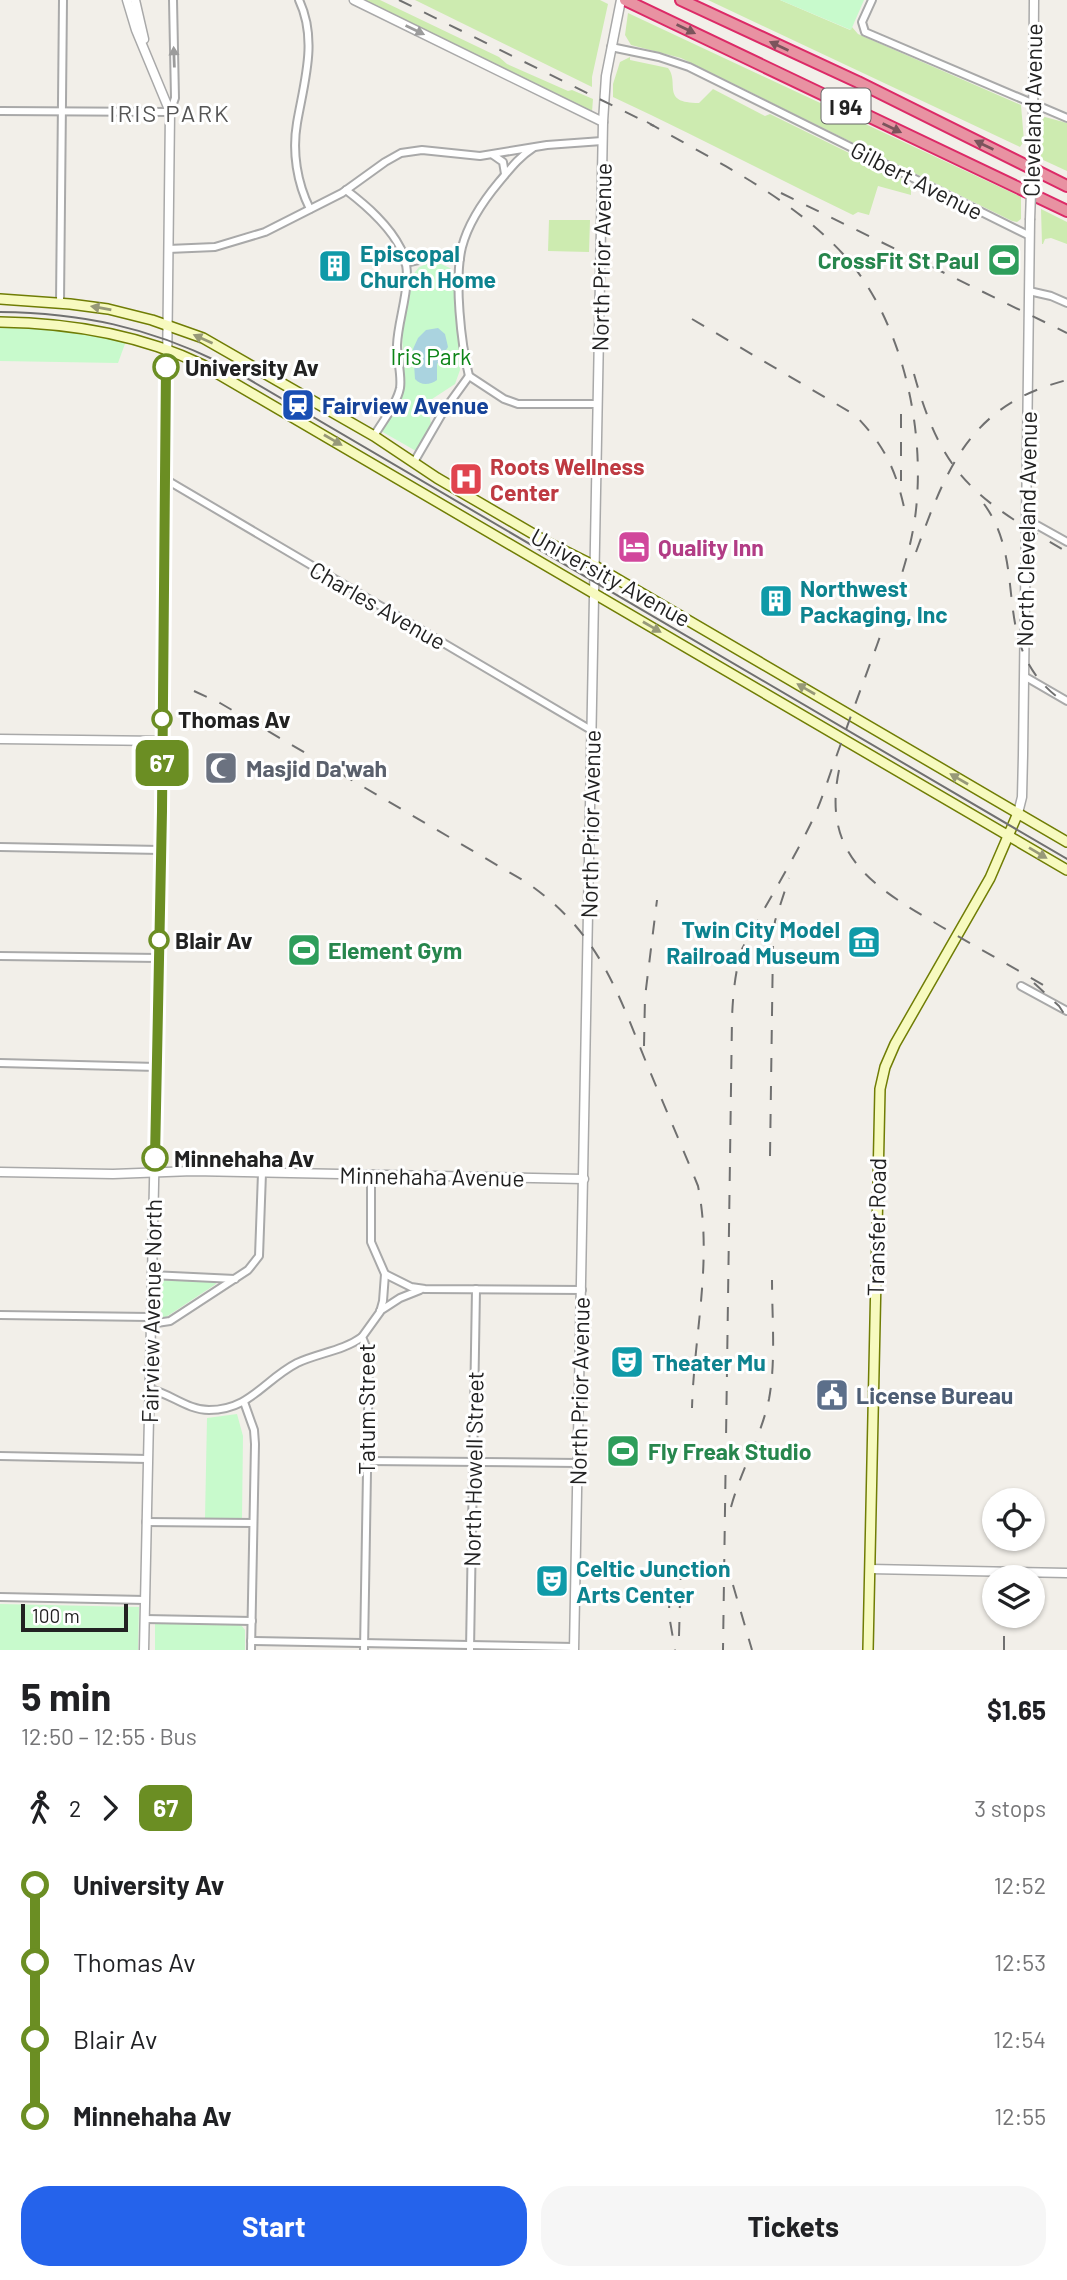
<!DOCTYPE html>
<html lang="en">
<head>
<meta charset="utf-8">
<style>
	body { margin:0; font-family:Barlow,sans-serif; background:#f6f6f6; color:#202124; height:100vh; display:flex; flex-direction:column; font-size:26px; white-space:nowrap }
	* { box-sizing:border-box; margin:0 }
	p { font-size:23px; color:#757577 }
	.icon { flex:none; width:38px; height:38px; fill:none; stroke:currentColor; stroke-width:2; stroke-linecap:round; stroke-linejoin:round }
	.map { position:relative; height:1650px; overflow:hidden }
	.sheet { display:flex; flex-direction:column; background:#fff; flex:1 }
	.sheet>* { flex:none }
	.badge { padding:0 14px; border-radius:10px; font-size:24px; line-height:46px }
	.controls { position:absolute; left:982px; top:1488px; display:grid; gap:14px }
	.controls a { display:grid; place-items:center; width:63px; height:63px; border-radius:50%; background:#fff; box-shadow:0 2px 5px #0004; font-size:35px }
	.scale { position:absolute; left:21px; bottom:18px; width:107px; box-sizing:border-box; padding-left:7px; border:4px solid #222; border-top:0; font-size:19px; line-height:24px; white-space:nowrap; color:#222; -webkit-text-stroke:5px #fff; paint-order:stroke }
	.map>.badge { position:absolute; translate:-50% -50%; box-shadow:0 0 0 4px #fff }
	.legs { display:flex; align-items:center; gap:10px; height:77px; padding:0 21px; font-size:23px }
	.legs p { margin-inline-start:auto }
	.overview { display:flex; align-items:center; justify-content:space-between; height:119px; padding:0 21px }
	h1 { font-size:38px; font-weight:700; line-height:52px }
	.button { display:flex; gap:14px; margin-top:auto; padding:14px 21px }
	.button a { flex:1; height:80px; border-radius:28px; background:#2563eb; color:#fff; font-size:28px; font-weight:700; line-height:80px; text-align:center }
	.button a+a { background:#f6f6f6; color:#202124 }
	ul { padding:0 21px; list-style:none }
	li { display:flex; align-items:center; gap:24px; height:77px; font-size:26px }
	li i { display:grid; place-items:center; width:10px; height:100%; margin:0 9px; background:currentColor }
	li i::after { content:''; width:18px; height:18px; margin:-9px; border:5px solid; border-radius:50%; background:#fff }
	li p { margin-inline-start:auto }
	li:first-child i { background:linear-gradient(#0000 50%,currentColor 0) }
	li:last-child i { background:linear-gradient(currentColor 50%,#0000 0) }
	.map>svg:first-child { display:block }
	.grass { fill:#cdebb0 }
	.park { fill:#c8facc }
	.water { fill:#aad3df }
	.lines { fill:none; stroke-linecap:round; stroke-linejoin:round }
	.minor-casing { stroke:#a9a9a9; stroke-width:10 }
	.tertiary-casing { stroke:#a9a9a9; stroke-width:11 }
	.secondary-casing { stroke:#707d05; stroke-width:12 }
	.motorway-casing { stroke:#dc2a67; stroke-width:14 }
	.minor { stroke:#fff; stroke-width:6 }
	.tertiary { stroke:#fff; stroke-width:8 }
	.secondary { stroke:#f7fabf; stroke-width:9 }
	.motorway { stroke:#e892a2; stroke-width:10 }
	.tram { stroke:#707070; stroke-width:2 }
	.rail { stroke:#707070; stroke-width:2; stroke-dasharray:14 14; stroke-linecap:butt }
	.tertiary-bridge-casing { stroke:#a9a9a9; stroke-width:11; stroke-linecap:butt }
	.tertiary-bridge { stroke:#fff; stroke-width:8 }
	.oneway { fill:#7b545c }
	.oneway2 { fill:#9c9c9c }
	.oneway3 { fill:#979978 }
	.line-1-casing { stroke:#fff; stroke-width:16 }
	.line-1 { stroke:#6b8e23; stroke-width:10 }
	.stop-1-dot { fill:#fff; stroke:#6b8e23; stroke-width:3.5 }
	.labels { text-anchor:middle; dominant-baseline:central; stroke-width:6; stroke-linejoin:round; paint-order:stroke }
	.shield { fill:#fff; stroke:#646464; stroke-width:2 }
	.shield-label { font-size:21px; font-weight:bold; fill:#222 }
	.street-label { font-size:23px; fill:#222; stroke:#fff }
	.culture-label { font-size:23px; font-weight:bold; fill:#0d838f; stroke:#fff; text-anchor:start }
	.leisure-label { font-size:23px; font-weight:bold; fill:#27864d; stroke:#fff; text-anchor:start }
	.park-label { font-size:23px; fill:#0c8416; stroke:#fff }
	.stop-label { font-size:23px; font-weight:bold; fill:#222; stroke:#fff; text-anchor:start }
	.transit-label { font-size:23px; font-weight:bold; fill:#164399; stroke:#fff; text-anchor:start }
	.health-label { font-size:23px; font-weight:bold; fill:#be3a42; stroke:#fff; text-anchor:start }
	.hotel-label { font-size:23px; font-weight:bold; fill:#b23c85; stroke:#fff; text-anchor:start }
	.worship-label { font-size:23px; font-weight:bold; fill:#5b616d; stroke:#fff; text-anchor:start }
	.service-label { font-size:23px; font-weight:bold; fill:#4e5e75; stroke:#fff; text-anchor:start }
	.neighbourhood-label { font-size:24px; letter-spacing:2px; fill:#555; stroke:#fff }
</style>
</head>
<body>
<div class="map">
<svg width="1067" height="1650" viewBox="0 0 1067 1650">
	<rect width="100%" height="100%" fill="#f2efe9"/>
	<g class="grass">
		<path d="M363,0H380L499,57L507,64L568,91L572,90L593,99L592,112Z"/>
		<path d="M415,0H600L608,4L592,77V87Z"/>
		<path d="M708,0H780L850,30L852,27L858,34L1021,105L1024,141L1020,147Z"/>
		<path d="M628,13L1021,197V219L1017,222L1012,221L681,58L631,45L625,35Z"/>
		<path d="M630,57V60L668,68C680,83 660,103 699,103L713,89L765,116L770,114L908,182L911,188V195L878,186L869,215L858,212L853,215C773,176 694,135 613,97V84L620,62Z"/>
		<path d="M1045,117L1067,123V171L1041,159V123L1042,118Z"/>
		<path d="M1041,209L1067,222V244L1051,238L1045,239L1043,244H1042Z"/>
		<path d="M549,220H590L589,252L548,251Z"/>
	</g>
	<g class="park">
		<path d="M780,0H864L851,30Z"/>
		<path d="M434,261L450,268L455,274L460,370L455,384L429,401L428,409L431,423L416,451L381,431L404,390L402,327L412,276L419,267Z"/>
		<path d="M0,325C43,326 84,331 126,341L118,363L0,361Z"/>
		<path d="M162,1279L214,1280L216,1284L163,1319L161,1318Z"/>
		<path d="M237,1414L243,1436L242,1518H205L207,1418Z"/>
		<path d="M0,1604L139,1607L138,1650H0Z"/>
		<path d="M155,1623L241,1625L245,1630V1650H155Z"/>
	</g>
	<path class="water" d="M438,328L445,334L448,347L437,364V380C430,385 421,386 415,379L413,349L418,338L426,330Z"/>
	<g class="lines">
		<defs>
			<g id="minor">
				<path d="M299,0C318,40 304,82 297,123C292,152 297,183 310,209"/>
				<path d="M872,0L862,22L865,32L1067,118"/>
				<path d="M611,47L659,57L689,67L1030,236"/>
				<path d="M0,111L170,112L175,98L173,0"/>
				<path d="M493,155L503,162L505,174"/>
				<path d="M346,190C367,206 389,225 401,249C416,277 398,315 397,345C397,359 402,375 400,388C397,404 382,422 374,436"/>
				<path d="M168,249L215,247L265,232L342,193L385,162L401,153L422,150L480,156L547,145L602,141"/>
				<path d="M405,263L432,257L460,259"/>
				<path d="M1029,291L1051,296L1067,303"/>
				<path d="M60,303L63,0"/>
				<path d="M469,376C461,343 454,280 462,247C468,224 484,200 499,182C510,169 519,157 533,148"/>
				<path d="M469,376L504,399L518,404H598"/>
				<path d="M414,462L443,412L469,376"/>
				<path d="M165,479L591,730"/>
				<path d="M1026,519L1067,542"/>
				<path d="M1024,676L1067,701"/>
				<path d="M0,847L161,850"/>
				<path d="M0,956L159,958"/>
				<path d="M1021,986L1067,1011"/>
				<path d="M0,1063L157,1067"/>
				<path d="M385,1274L411,1287L425,1289L582,1290"/>
				<path d="M151,1275L235,1279"/>
				<path d="M380,1311L400,1298L420,1290"/>
				<path d="M0,1315L150,1317"/>
				<path d="M150,1324L170,1321L248,1270L259,1256L262,1173"/>
				<path d="M149,1389C170,1393 187,1410 209,1410C250,1410 264,1380 297,1363C318,1353 343,1351 362,1337"/>
				<path d="M244,1402L254,1430L255,1444L251,1650"/>
				<path d="M0,1456L148,1459"/>
				<path d="M367,1461L578,1463"/>
				<path d="M146,1522L253,1523"/>
				<path d="M0,1597L145,1600"/>
				<path d="M145,1619L252,1621"/>
				<path d="M251,1641L574,1647"/>
				<path d="M364,1650L369,1354L362,1337L380,1312L383,1301L385,1274L371,1242V1175"/>
				<path d="M470,1650L476,1289"/>
			</g>
			<g id="tertiary">
				<path d="M127,0L136,30L170,112L162,811L144,1650"/>
				<path d="M135,0L144,39"/>
				<path d="M354,0L603,122"/>
				<path d="M1033,136L1034,0"/>
				<path d="M0,739L162,741"/>
				<path d="M1018,813L1022,797L1023,755L1030,220"/>
				<path d="M0,1172L113,1174L193,1171L584,1179"/>
				<path d="M870,1569L1067,1573"/>
				<path d="M574,1650L603,122L606,76L621,0"/>
			</g>
			<g id="secondary">
				<path d="M0,299L70,304L108,309L152,320L203,338L374,436L437,478L547,542L595,566L1067,842"/>
				<path d="M0,322C71,323 139,334 203,365L1067,870"/>
				<path d="M868,1650L880,1089L885,1067L895,1044L990,878L1018,813"/>
			</g>
			<g id="motorway">
				<path d="M625,0L1067,211"/>
				<path d="M681,0L858,82L1067,186"/>
			</g>
		</defs>
		<use href="#minor" class="minor-casing"/>
		<use href="#tertiary" class="tertiary-casing"/>
		<use href="#secondary" class="secondary-casing"/>
		<use href="#motorway" class="motorway-casing"/>
		<use href="#minor" class="minor"/>
		<use href="#tertiary" class="tertiary"/>
		<use href="#secondary" class="secondary"/>
		<use href="#motorway" class="motorway"/>
		<path class="tram" d="M0,312C81,313 148,327 221,363L1067,859"/>
		<g class="rail">
			<path d="M399,0L654,126"/>
			<path d="M647,122C715,161 791,197 844,255C899,316 923,417 917,498C914,549 894,597 877,645C863,683 849,721 835,760C828,779 822,800 813,819C792,863 765,906 742,949C735,972 733,994 732,1018L723,1650"/>
			<path d="M781,193L1067,333"/>
			<path d="M692,319L855,415C883,444 895,467 904,507"/>
			<path d="M914,374C943,479 977,499 1067,552"/>
			<path d="M901,414V481"/>
			<path d="M984,504C1032,570 985,650 1067,704"/>
			<path d="M916,552C947,467 970,405 1067,380"/>
			<path d="M194,691L220,703L526,882C597,931 615,985 646,1062C663,1103 681,1144 698,1186C713,1260 694,1334 692,1408"/>
			<path d="M839,770C821,858 876,888 942,927C976,947 1011,966 1045,986"/>
			<path d="M1034,983L1059,1006L1067,1018"/>
			<path d="M644,1046L645,997L657,900"/>
			<path d="M770,1156L773,944L775,921L789,878"/>
			<path d="M731,1507C741,1470 761,1437 769,1399C776,1361 772,1318 772,1280"/>
			<path d="M670,1566L669,1615L675,1650"/>
			<path d="M733,1585L752,1650"/>
			<path d="M679,1636L681,1566"/>
			<path d="M1004,1650V1615"/>
		</g>
		<defs>
			<path id="tertiary-bridge" d="M1030,220L1033,136"/>
		</defs>
		<use href="#tertiary-bridge" class="tertiary-bridge-casing"/>
		<use href="#tertiary-bridge" class="tertiary-bridge"/>
	</g>
	<defs><path id="oneway-solid" d="M-6-.8H1V-3.2L6.5 0L1 3.2V.8H-6Z" transform="scale(1.75)"/></defs>
	<g class="oneway">
		<use href="#oneway-solid" transform="translate(686 29) rotate(26)"/>
		<use href="#oneway-solid" transform="translate(779 46) rotate(-155)"/>
		<use href="#oneway-solid" transform="translate(892 128) rotate(26)"/>
		<use href="#oneway-solid" transform="translate(984 145) rotate(-154)"/>
	</g>
	<g class="oneway2">
		<use href="#oneway-solid" transform="translate(415 30) rotate(26)"/>
		<use href="#oneway-solid" transform="translate(174 57) rotate(-92)"/>
	</g>
	<g class="oneway3">
		<use href="#oneway-solid" transform="translate(101 308) rotate(-170)"/>
		<use href="#oneway-solid" transform="translate(203 339) rotate(-156)"/>
		<use href="#oneway-solid" transform="translate(333 440) rotate(30)"/>
		<use href="#oneway-solid" transform="translate(652 627) rotate(30)"/>
		<use href="#oneway-solid" transform="translate(806 689) rotate(-150)"/>
		<use href="#oneway-solid" transform="translate(959 779) rotate(-150)"/>
		<use href="#oneway-solid" transform="translate(1038 853) rotate(31)"/>
	</g>
	<g class="lines">
		<defs>
			<path id="line-1" d="M155,1158L162,811L166,367"/>
		</defs>
		<use href="#line-1" class="line-1-casing"/>
		<use href="#line-1" class="line-1"/>
	</g>
	<defs>
		<symbol id="stadium-square" viewBox="-11 -11 22 22"><rect x="-9" y="-9" width="18" height="18" rx="4" fill="#2e9e5b" stroke="#fff"/><path d="M0-5a6.5 5 0 1 0 0 10a6.5 5 0 1 0 0-10ZM-3.5-1.8h7v3.6h-7Z" fill="#fff"/></symbol>
		<symbol id="building-square" viewBox="-11 -11 22 22"><rect x="-9" y="-9" width="18" height="18" rx="4" fill="#0f9aa8" stroke="#fff"/><path d="M-4-6H4V6H1V3H-1V6H-4ZM-2.5-4.3h1.7v1.8h-1.7ZM.8-4.3h1.7v1.8H.8ZM-2.5-1h1.7V.8h-1.7ZM.8-1h1.7V.8H.8Z" fill="#fff"/></symbol>
		<symbol id="station-square" viewBox="-11 -11 22 22"><rect x="-9" y="-9" width="18" height="18" rx="4" fill="#1a4fb4" stroke="#fff"/><path d="M-3-6H3Q5-6 5-4V2Q5 4 3 4L4.5 6H3L1.5 4h-3L-3 6H-4.5L-3 4Q-5 4-5 2V-4Q-5-6-3-6ZM-3.5-4v3h7v-3ZM-3.5 1v1.5H-2V1ZM2 1v1.5H3.5V1Z" fill="#fff"/></symbol>
		<symbol id="hospital-square" viewBox="-11 -11 22 22"><rect x="-9" y="-9" width="18" height="18" rx="4" fill="#e0444e" stroke="#fff"/><path d="M-5-5h3v3.5h4V-5h3V5h-3V1.5h-4V5h-3Z" fill="#fff"/></symbol>
		<symbol id="hotel-square" viewBox="-11 -11 22 22"><rect x="-9" y="-9" width="18" height="18" rx="4" fill="#d1479c" stroke="#fff"/><path d="M-6-4.5h1.5V1H6V5H4.5V3h-9V5H-6ZM-4 0a1.8 1.8 0 1 1 3.6 0ZM.5 0V-2.5h3Q6-2.5 6 0Z" fill="#fff"/></symbol>
		<symbol id="mosque-square" viewBox="-11 -11 22 22"><rect x="-9" y="-9" width="18" height="18" rx="4" fill="#6b7280" stroke="#fff"/><path d="M3.5-4.9A6 6 0 1 0 3.5 4.9A5 5 0 1 1 3.5-4.9Z" fill="#fff"/></symbol>
		<symbol id="museum-square" viewBox="-11 -11 22 22"><rect x="-9" y="-9" width="18" height="18" rx="4" fill="#0f9aa8" stroke="#fff"/><path d="M0-6L6-3V-2H-6V-3ZM-5-1h2V3h-2ZM-1-1h2V3h-2ZM3-1h2V3H3ZM-6 4H6V6H-6Z" fill="#fff"/></symbol>
		<symbol id="theatre-square" viewBox="-11 -11 22 22"><rect x="-9" y="-9" width="18" height="18" rx="4" fill="#0f9aa8" stroke="#fff"/><path d="M-5-5.5Q0-4 5-5.5V0Q5 5 0 6Q-5 5-5 0ZM-3.3-2.5H-1v1.5H-3.3ZM1-2.5H3.3v1.5H1ZM-2.8 1Q0 5.5 2.8 1Z" fill="#fff"/></symbol>
		<symbol id="civic-square" viewBox="-11 -11 22 22"><rect x="-9" y="-9" width="18" height="18" rx="4" fill="#5c6f8a" stroke="#fff"/><path d="M-.6-6.5H3V-4.5H.6V-3L4-1V1h2V6H-6V1h2V-1L-.6-3ZM-1.2 2.5V6h2.4V2.5Z" fill="#fff"/></symbol>
	</defs>
	<g fill-rule="evenodd">
		<use href="#stadium-square" x="985" y="241" width="38" height="38"/>
		<use href="#building-square" x="316" y="247" width="38" height="38"/>
		<use href="#station-square" x="279" y="386" width="38" height="38"/>
		<use href="#hospital-square" x="447" y="460" width="38" height="38"/>
		<use href="#hotel-square" x="615" y="528" width="38" height="38"/>
		<use href="#building-square" x="757" y="582" width="38" height="38"/>
		<use href="#mosque-square" x="202" y="749" width="38" height="38"/>
		<use href="#museum-square" x="845" y="923" width="38" height="38"/>
		<use href="#stadium-square" x="285" y="931" width="38" height="38"/>
		<use href="#theatre-square" x="608" y="1343" width="38" height="38"/>
		<use href="#civic-square" x="813" y="1376" width="38" height="38"/>
		<use href="#stadium-square" x="604" y="1432" width="38" height="38"/>
		<use href="#theatre-square" x="533" y="1562" width="38" height="38"/>
	</g>
	<g class="stop-1-dot">
		<circle cx="166" cy="367" r="12"/>
		<circle cx="162" cy="719" r="9"/>
		<circle cx="159" cy="940" r="9"/>
		<circle cx="155" cy="1158" r="12"/>
	</g>
	<g class="labels">
		<rect class="shield" x="821.5" y="88.5" width="49" height="35" rx="5"/>
		<g class="shield-label">
			<text x="846" y="106">I 94</text>
		</g>
		<g class="street-label">
			<text transform="translate(1032 110) rotate(-89)">Cleveland Avenue</text>
			<text transform="translate(917 180) rotate(27)">Gilbert Avenue</text>
			<text transform="translate(601 257) rotate(-89)">North Prior Avenue</text>
			<text transform="translate(1026 529) rotate(-89)">North Cleveland Avenue</text>
			<text transform="translate(611 577) rotate(29)">University Avenue</text>
			<text transform="translate(378 605) rotate(30)">Charles Avenue</text>
			<text transform="translate(590 824) rotate(-89)">North Prior Avenue</text>
			<text transform="translate(432 1176) rotate(1)">Minnehaha Avenue</text>
			<text transform="translate(876 1227) rotate(-89)">Transfer Road</text>
			<text transform="translate(151 1311) rotate(-89)">Fairview Avenue North</text>
			<text transform="translate(579 1391) rotate(-89)">North Prior Avenue</text>
			<text transform="translate(366 1409) rotate(-90)">Tatum Street</text>
			<text transform="translate(473 1469) rotate(-89)">North Howell Street</text>
		</g>
		<g class="culture-label">
			<text x="360" y="253">Episcopal<tspan x="360" dy="26">Church Home</tspan></text>
			<text x="800" y="588">Northwest<tspan x="800" dy="26">Packaging, Inc</tspan></text>
			<text x="840" y="929" text-anchor="end">Twin City Model<tspan x="840" dy="26">Railroad Museum</tspan></text>
			<text x="652" y="1362">Theater Mu</text>
			<text x="576" y="1568">Celtic Junction<tspan x="576" dy="26">Arts Center</tspan></text>
		</g>
		<g class="leisure-label">
			<text x="979" y="260" text-anchor="end">CrossFit St Paul</text>
			<text x="328" y="950">Element Gym</text>
			<text x="648" y="1451">Fly Freak Studio</text>
		</g>
		<g class="park-label">
			<text x="431" y="356">Iris Park</text>
		</g>
		<g class="stop-label">
			<text x="185" y="367">University Av</text>
			<text x="178" y="719">Thomas Av</text>
			<text x="175" y="940">Blair Av</text>
			<text x="174" y="1158">Minnehaha Av</text>
		</g>
		<g class="transit-label">
			<text x="322" y="405">Fairview Avenue</text>
		</g>
		<g class="health-label">
			<text x="490" y="466">Roots Wellness<tspan x="490" dy="26">Center</tspan></text>
		</g>
		<g class="hotel-label">
			<text x="658" y="547">Quality Inn</text>
		</g>
		<g class="worship-label">
			<text x="246" y="768">Masjid Da'wah</text>
		</g>
		<g class="service-label">
			<text x="856" y="1395">License Bureau</text>
		</g>
		<g class="neighbourhood-label">
			<text x="170" y="112">IRIS PARK</text>
		</g>
	</g>
</svg>
<div class="controls">
<a><svg class="icon" aria-label="locate" viewBox="0 0 24 24"><circle cx="12" cy="12" r="6"/><path d="M12 2v4M12 18v4M2 12h4M18 12h4"/></svg></a>
<a><svg class="icon" aria-label="layers" viewBox="0 0 24 24"><path d="M12 4l9 5-9 5-9-5zM3 14l9 5 9-5"/></svg></a>
</div>
<div class="scale">100 m</div>
<b class="badge" style="left:162px;top:763px;background:#6b8e23;color:#fff">67</b>
</div>
<section class="sheet">
<div class="overview"><div><h1>5 min</h1><p>12:50 – 12:55 · Bus</p></div><b>$1.65</b></div>
<div class="legs"><svg class="icon" aria-label="walk" viewBox="0 0 24 24"><circle cx="13" cy="4" r="2"/><path d="M13 8l-2 6 4 7M11 14l-3 7M7 12l3-4h3l4 4"/></svg>2<svg class="icon" aria-label="forward" viewBox="0 0 24 24"><path d="M9 5l7 7-7 7"/></svg><b class="badge" style="background:#6b8e23;color:#fff">67</b><p>3 stops</p></div>
<ul>
<li><i style="color:#6b8e23"></i><b>University Av</b><p>12:52</p></li>
<li><i style="color:#6b8e23"></i><span>Thomas Av</span><p>12:53</p></li>
<li><i style="color:#6b8e23"></i><span>Blair Av</span><p>12:54</p></li>
<li><i style="color:#6b8e23"></i><b>Minnehaha Av</b><p>12:55</p></li>
</ul>
<div class="button"><a>Start</a><a>Tickets</a></div>
</section>
</body>
</html>
